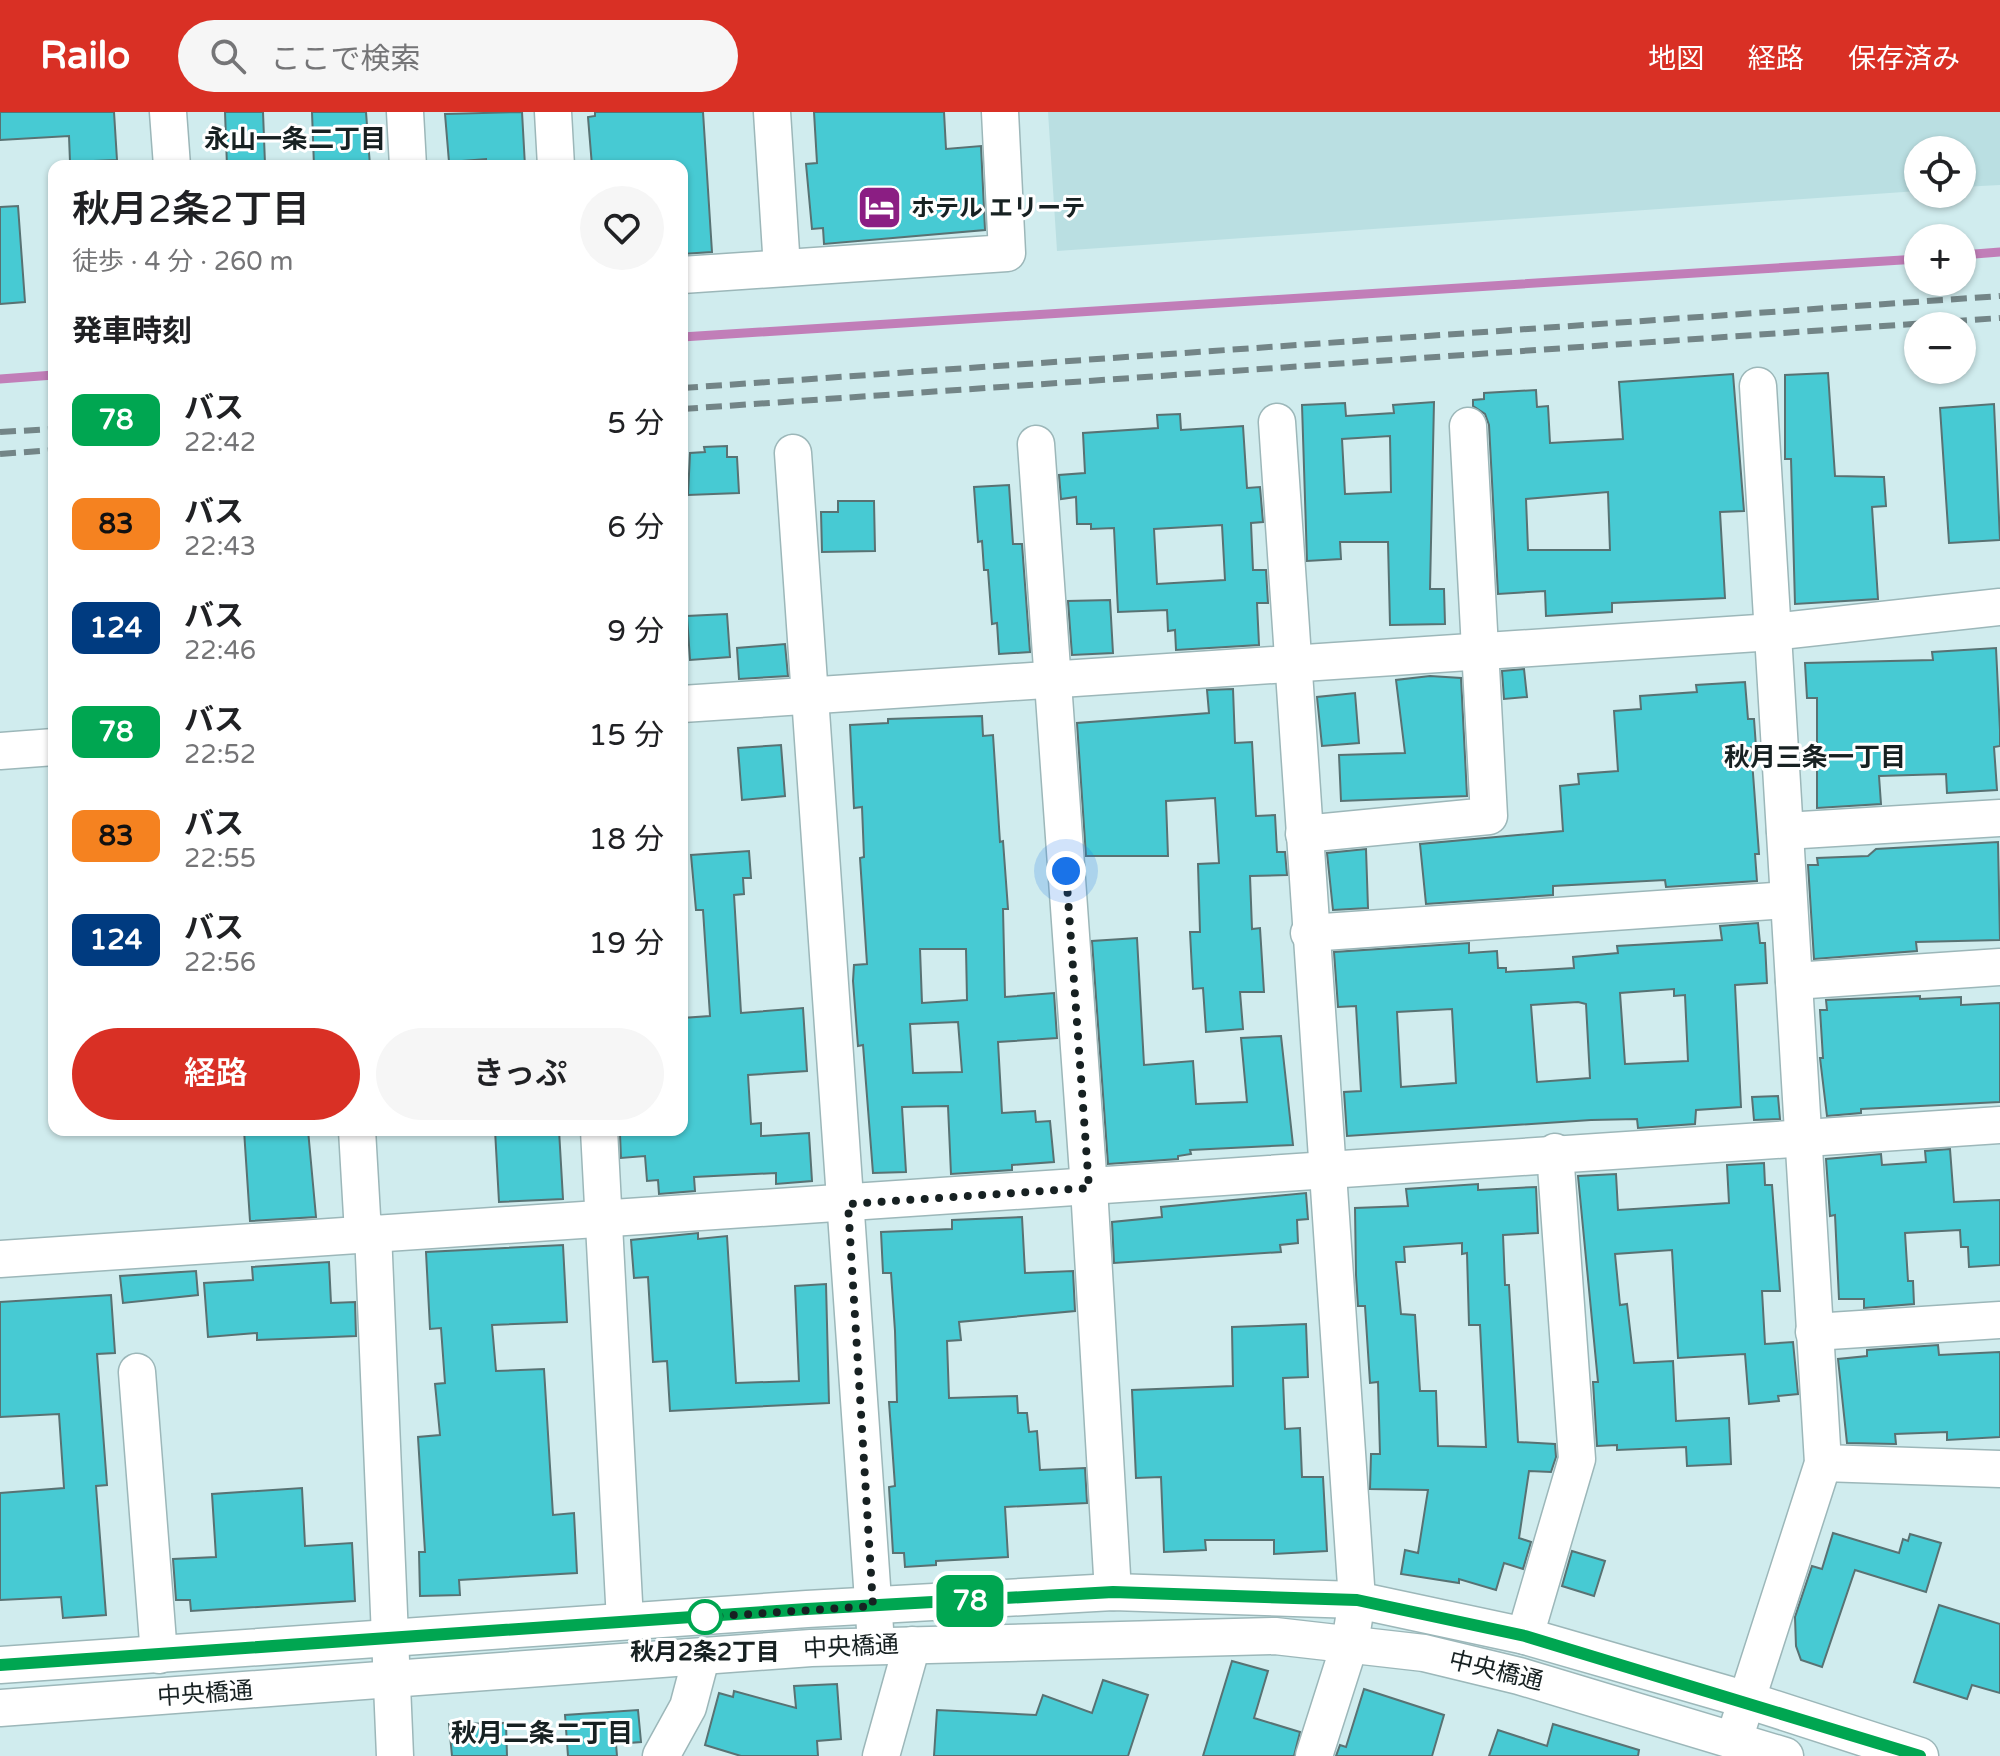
<!DOCTYPE html>
<html lang="ja">
<head>
<meta charset="utf-8">
<style>
	body { margin:0; font-family:"Varela Round","Noto Sans JP",sans-serif; background:#f6f6f6; color:#202124; height:100vh; display:flex; flex-direction:column; font-size:30px; white-space:nowrap }
	* { box-sizing:border-box; margin:0 }
	p { font-size:26px; color:#757577 }
	.icon { flex:none; width:44px; height:44px; fill:none; stroke:currentColor; stroke-width:2; stroke-linecap:round; stroke-linejoin:round }
	.map { position:relative; flex:1; overflow:hidden }
	.panel { position:absolute; left:48px; top:48px; width:640px; height:976px; display:flex; flex-direction:column; background:#fff; border-radius:16px; box-shadow:0 2px 6px #0004 }
	.panel>* { flex:none }
	.badge { padding:0 16px; border-radius:12px; font-size:28px; line-height:52px }
	.tools { position:absolute; left:1904px; top:24px; display:grid; gap:16px }
	.tools a { display:grid; place-items:center; width:72px; height:72px; border-radius:50%; background:#fff; box-shadow:0 2px 6px #0004; font-size:40px }
	.you { position:absolute; width:40px; height:40px; margin:-20px; border:6px solid #fff; border-radius:50%; background:#1a73e8; box-shadow:0 0 0 12px #1a73e833 }
	.map>.badge { position:absolute; translate:-50% -50%; box-shadow:0 0 0 4px #fff }
	h2 { padding:0 24px; font-size:30px; line-height:72px }
	.round { display:grid; place-items:center; flex:none; width:84px; height:84px; border-radius:42px; background:#f6f6f6 }
	.summary { display:flex; align-items:center; justify-content:space-between; height:136px; padding:0 24px }
	h1 { font-size:38px; font-weight:600; line-height:60px }
	.button { display:flex; gap:16px; margin-top:auto; padding:16px 24px }
	.button a { flex:1; height:92px; border-radius:48px; background:#d93025; color:#fff; font-size:32px; font-weight:600; line-height:92px; text-align:center }
	.button a+a { background:#f6f6f6; color:#202124 }
	ul { padding:0; list-style:none }
	li { display:flex; align-items:center; gap:24px; height:104px; padding:0 24px }
	li div { flex:1 }
	li b { display:block; font-size:30px }
	li em { font-style:normal }
	li .badge { min-width:88px; font-weight:700; text-align:center }
	header { display:flex; align-items:center; gap:48px; box-sizing:border-box; height:112px; padding:0 40px; background:#d93025; color:#fff }
	header strong { font-size:38px }
	nav { display:flex; gap:44px; margin-inline-start:auto; font-size:28px }
	.search { width:560px; height:72px; background:#f6f6f6; display:flex; align-items:center; gap:20px; box-sizing:border-box; padding:0 28px; border-radius:44px; color:#757577; font-size:30px }
	.map>svg:first-child { display:block }
	.built { fill:#badfe2 }
	.lines { fill:none; stroke-linecap:round; stroke-linejoin:round }
	.stream { stroke:#c17eb8; stroke-width:9 }
	.building { fill:#47cad3; stroke:#587273; stroke-width:2; fill-rule:evenodd }
	.minor-casing { stroke:#9cb7b9; stroke-width:39 }
	.minor { stroke:#fff; stroke-width:36 }
	.rail { stroke:#738587; stroke-width:6; stroke-dasharray:16 8; stroke-linecap:butt }
	.line-casing { stroke:#fff; stroke-width:18 }
	.line { stroke:#00a651; stroke-width:12 }
	.walk { stroke:#172122; stroke-width:8; stroke-dasharray:0 14.4 }
	.stop-dot { fill:#fff; stroke:#00a651; stroke-width:4 }
	.labels { text-anchor:middle; dominant-baseline:central; stroke-width:6; stroke-linejoin:round; paint-order:stroke }
	.poi-label { font-size:24px; font-weight:bold; fill:#172122; stroke:#fff; text-anchor:start }
	.street-label { font-size:24px; fill:#172122; stroke:#fff }
	.stop-label { font-size:24px; font-weight:bold; fill:#172122; stroke:#fff }
	.neighbourhood-label { font-size:26px; font-weight:bold; fill:#172122; stroke:#fff }
</style>
</head>
<body>
<header>
<strong>Railo</strong>
<div class="search"><svg class="icon" aria-label="search" viewBox="0 0 24 24"><circle cx="10" cy="10" r="6"/><path d="M15 15l6 6"/></svg>ここで検索</div>
<nav><a>地図</a><a>経路</a><a>保存済み</a></nav>
</header>
<div class="map">
<svg width="2000" height="1644" viewBox="0 0 2000 1644">
	<rect width="100%" height="100%" fill="#d0ecee"/>
	<path class="built" d="M1048,0H2000V73L1962,75V38H1918V79L1057,139Z"/>
	<g class="lines">
		<g class="stream">
			<path d="M1962,143L2000,140"/>
			<path d="M682,225L1918,147"/>
			<path d="M0,267L54,263"/>
		</g>
	</g>
	<g class="building">
		<path d="M0,0H114L117,48L70,50L69,24L0,28Z"/>
		<path d="M225,0H263L265,52L227,54Z"/>
		<path d="M312,0H366L370,54H314Z"/>
		<path d="M522,0L525,54H486V47L449,50L445,2Z"/>
		<path d="M595,0H703L712,140L682,142V54H592L588,5L595,4Z"/>
		<path d="M814,0H944L946,37L981,34L985,118L824,132L823,116L812,117L806,52L817,51Z"/>
		<path d="M18,94L25,190L0,192V95Z"/>
		<path d="M1828,261L1835,364L1884,365L1886,394L1872,395L1878,487L1795,492L1791,347H1785V263Z"/>
		<path d="M1733,262L1744,399L1720,400L1725,486L1612,491V500L1546,504L1545,479L1498,482L1489,313L1485,302L1473,294V288L1484,287V281L1536,278L1537,295L1548,294L1550,331L1623,327L1619,270ZM1608,380L1610,438H1528L1526,387Z"/>
		<path d="M1434,290L1430,477H1444L1445,512L1390,513L1388,430H1340L1341,447L1307,449L1302,293L1345,291L1346,304L1394,301L1393,293ZM1390,324L1391,380L1345,382L1342,327Z"/>
		<path d="M1994,292L2000,428L1949,431L1940,296Z"/>
		<path d="M1180,302L1181,318L1243,314L1247,376L1260,375L1263,410L1251,411L1253,458H1266L1268,491H1257L1259,533L1176,538L1175,518L1168,519L1167,498L1118,500L1114,416L1091,417V412H1077L1076,385L1061,387L1059,363L1085,361L1083,321L1158,316L1157,303ZM1222,413L1225,468L1157,472L1154,417Z"/>
		<path d="M727,334V345H737L739,381L688,383L690,341L705,340L704,335Z"/>
		<path d="M1009,373L1013,432H1022L1030,540L999,542L997,511L992,512L988,458H984L982,429L978,430L974,375Z"/>
		<path d="M838,389H874L875,439L822,440L821,400H838Z"/>
		<path d="M1110,488L1113,541L1072,543L1068,489Z"/>
		<path d="M727,502L730,545L690,548L687,504Z"/>
		<path d="M785,532L788,564L739,567L737,536Z"/>
		<path d="M1996,536L2000,618V634L1994,635L1997,678L1947,681L1946,662L1879,664L1881,692L1817,696V586H1807L1805,551L1933,548L1932,540Z"/>
		<path d="M1524,557L1527,585L1504,587L1502,559Z"/>
		<path d="M1430,564L1461,566L1467,684L1341,689L1339,643L1405,641L1396,568Z"/>
		<path d="M1745,570L1748,607H1754L1756,635H1751L1759,742H1755L1757,769L1666,775L1665,768L1553,774V783L1426,792L1420,732L1563,719L1560,674L1579,672L1578,662L1618,659L1614,599L1641,597L1640,584L1697,580L1696,573Z"/>
		<path d="M1233,577L1235,631L1252,630L1256,704L1275,703L1277,740H1285L1287,763L1250,764L1252,817L1260,816L1264,880H1240L1243,917L1206,920L1203,876L1193,877L1190,820H1200L1198,752L1219,751L1215,686L1166,689L1168,744H1086L1077,611L1209,601L1207,578Z"/>
		<path d="M1355,581L1359,631L1322,634L1317,585Z"/>
		<path d="M982,604L983,624L993,623L1000,730L1003,729L1008,797H1003L1005,885L1054,881L1057,926L998,930L1002,1001L1035,999L1036,1010L1050,1009L1054,1050L1012,1053V1058L951,1062L948,994L902,995L906,1060L873,1061L863,933L858,934L853,869L854,853L867,852L860,746L864,745L862,695L854,696L850,613L888,611V607ZM920,837H966L967,888L922,891ZM958,910L962,960L913,961L910,912Z"/>
		<path d="M781,633L785,684L742,688L738,636Z"/>
		<path d="M1998,730L2000,828L1916,830L1917,839L1814,847L1808,753H1818L1817,746L1868,744L1876,737Z"/>
		<path d="M1366,737L1368,796L1333,798L1327,741Z"/>
		<path d="M749,739L751,766H743L744,782L734,783L741,901L803,896L807,959L748,963L751,1012L761,1011V1024L809,1021L812,1069L776,1072V1061L694,1065L695,1079L659,1082L658,1068L647,1069L645,1044L621,1046L620,1022L682,1018V906L710,904L703,798H696L691,743Z"/>
		<path d="M1758,811L1760,831H1765L1767,871L1735,873L1741,995L1696,998L1695,1012L1638,1016L1637,1007L1591,1008L1347,1024L1344,980L1361,979L1356,894L1338,895L1334,840L1469,831V841L1497,839L1498,856H1506V860L1574,856L1573,845L1618,841L1617,834L1722,828L1720,814ZM1674,877V884L1685,883L1688,949L1625,952L1620,881ZM1578,890L1586,892L1590,966L1537,970L1531,893ZM1452,897L1456,971L1401,975L1397,900Z"/>
		<path d="M1137,826L1144,953L1193,949L1196,992L1247,990L1241,926L1281,924L1293,1033L1190,1038L1191,1042L1178,1044V1047L1108,1052L1092,829Z"/>
		<path d="M1920,884V887L1961,885V893L2000,891V990L1861,997V1001L1827,1004L1820,946H1823L1820,898H1827L1826,888Z"/>
		<path d="M1778,984L1780,1007L1754,1008L1752,985Z"/>
		<path d="M244,1018H308L316,1105L250,1109Z"/>
		<path d="M495,1018H559L563,1087L499,1090Z"/>
		<path d="M1950,1037L1954,1090L2000,1088V1153L1969,1155L1968,1135H1961L1960,1118L1905,1121L1908,1169H1913L1914,1192L1864,1196V1187H1839L1835,1103L1830,1104L1826,1047L1881,1042L1882,1053L1926,1050L1925,1039Z"/>
		<path d="M1764,1051L1765,1073H1772L1780,1179H1762L1765,1232L1793,1230L1798,1282L1778,1284L1779,1289L1749,1292L1745,1242L1678,1246L1672,1138L1615,1142L1620,1193L1627,1192L1634,1251L1673,1249L1676,1309L1729,1306L1731,1352L1687,1354L1686,1335L1617,1338V1333L1597,1334L1593,1270H1598L1578,1064L1616,1062L1618,1098L1729,1091L1727,1053Z"/>
		<path d="M1478,1072V1078L1536,1075L1538,1121L1503,1123L1505,1173H1509L1518,1330L1555,1332L1556,1345L1551,1360L1529,1359L1519,1426L1531,1430L1523,1457L1504,1451L1496,1478L1459,1467V1471L1401,1462L1405,1438L1418,1441L1428,1378L1370,1377L1371,1342H1380L1378,1270L1370,1271L1365,1194H1358L1356,1163L1355,1096L1408,1094L1406,1077ZM1462,1131V1142L1467,1141L1469,1213H1480L1486,1335L1438,1334L1436,1279H1420L1415,1203L1401,1202L1396,1150H1405L1404,1135Z"/>
		<path d="M1306,1081L1308,1107L1297,1108L1298,1131L1280,1133L1281,1140L1114,1151L1112,1110L1162,1105L1161,1095Z"/>
		<path d="M1022,1105L1025,1161L1073,1159L1075,1199L959,1210L961,1228L947,1229L949,1286L1017,1284L1018,1301H1027L1029,1320L1037,1319L1040,1358L1085,1356L1087,1391L1005,1395L1008,1445L936,1449V1453L905,1455L904,1441H893L889,1375L895,1374L889,1290H897L895,1219L891,1161H883L881,1120L952,1117V1108Z"/>
		<path d="M698,1121V1127L727,1124L736,1271L799,1269L795,1174L826,1172L829,1291L670,1299L667,1249L653,1250L648,1165L634,1166L631,1128Z"/>
		<path d="M563,1133L567,1210L492,1213L496,1259L544,1257L553,1403L574,1401L577,1461L459,1468L460,1483L420,1484L419,1440H425L418,1325L440,1323L435,1272L445,1271L441,1216L430,1217L426,1140Z"/>
		<path d="M329,1150L331,1191L355,1190L356,1224L257,1228V1221L208,1225L204,1171L253,1168L252,1155Z"/>
		<path d="M196,1159L198,1183L123,1191L120,1164Z"/>
		<path d="M111,1183L115,1241L97,1242L107,1373L96,1374L106,1503L63,1506L61,1485L0,1488V1381L64,1376L59,1302L0,1305V1190Z"/>
		<path d="M1306,1212L1308,1265L1283,1266L1285,1317L1300,1316L1302,1365H1323L1327,1439L1274,1442V1428H1205L1206,1438L1164,1440L1161,1365L1136,1366L1132,1278L1233,1274L1232,1215Z"/>
		<path d="M1938,1233L1939,1243L2000,1240V1325L1947,1328V1320L1895,1322L1896,1332L1847,1331L1838,1247L1867,1244V1238Z"/>
		<path d="M302,1376L305,1434L352,1431L355,1489L191,1499L190,1488H176L173,1447L216,1445L212,1382Z"/>
		<path d="M1833,1421L1899,1441L1903,1427L1908,1429L1910,1422L1941,1431L1926,1480L1855,1458L1822,1555L1801,1548L1796,1534L1795,1505L1812,1454L1822,1457Z"/>
		<path d="M1572,1439L1605,1449L1594,1484L1562,1474Z"/>
		<path d="M1939,1493L2000,1512V1581L1972,1573L1967,1587L1914,1570Z"/>
		<path d="M1232,1549L1268,1559L1254,1606L1300,1620L1294,1644H1203Z"/>
		<path d="M1103,1568L1148,1583L1128,1644H934L937,1598L1036,1603L1043,1583L1092,1601Z"/>
		<path d="M837,1572L841,1627L817,1629L818,1644H741L705,1633L719,1581L733,1585L734,1579L796,1596L794,1574Z"/>
		<path d="M1364,1577L1444,1603L1432,1644H1336L1340,1633L1346,1635Z"/>
		<path d="M638,1598L641,1630L616,1632L617,1644H568L565,1603Z"/>
		<path d="M506,1611L507,1644H452L449,1612Z"/>
		<path d="M1553,1612L1639,1638L1638,1644H1489L1498,1618L1547,1634Z"/>
	</g>
	<g class="lines">
		<defs>
			<g id="minor">
				<path d="M168,0L172,54"/>
				<path d="M405,0L408,54"/>
				<path d="M553,0L556,54"/>
				<path d="M772,0L782,156"/>
				<path d="M682,163L1007,141L1000,0"/>
				<path d="M1277,310L1357,1488L1350,1531L1314,1644"/>
				<path d="M1036,332L1089,1076L1113,1480"/>
				<path d="M793,341L875,1517"/>
				<path d="M682,592L1773,520L2000,495"/>
				<path d="M0,639L54,635"/>
				<path d="M1785,719L2000,706"/>
				<path d="M1304,722L1489,704L1468,314"/>
				<path d="M1309,821L1788,788"/>
				<path d="M1794,869L2000,855"/>
				<path d="M357,1018L363,1121"/>
				<path d="M599,1018L625,1509"/>
				<path d="M373,1120L395,1644"/>
				<path d="M0,1147L2000,1013"/>
				<path d="M1814,1220L2000,1208"/>
				<path d="M137,1260L159,1543"/>
				<path d="M1823,1351L2000,1357"/>
				<path d="M1525,1524L1577,1347L1555,1040"/>
				<path d="M0,1553L807,1497L1113,1480L1357,1488L1525,1524L1747,1588L1920,1644"/>
				<path d="M0,1596L811,1536L1275,1524L1424,1541L1519,1564L1785,1644"/>
				<path d="M1739,1612L1823,1351L1758,274"/>
				<path d="M661,1644L688,1595L701,1546"/>
				<path d="M881,1644L912,1533"/>
			</g>
		</defs>
		<use href="#minor" class="minor-casing"/>
		<use href="#minor" class="minor"/>
		<g class="rail">
			<path d="M682,276L2000,184"/>
			<path d="M682,297L2000,206"/>
			<path d="M0,320L54,317"/>
			<path d="M0,342L54,338"/>
		</g>
	</g>
	<g class="lines">
		<defs>
			<path id="line" d="M0,1553L807,1497L1113,1480L1357,1488L1525,1524L1920,1644"/>
		</defs>
		<use href="#line" class="line-casing"/>
		<use href="#line" class="line"/>
		<path class="walk" d="M705,1505L873,1494L848,1092L1089,1076L1066,759"/>
	</g>
	<defs>
		<symbol id="hotel-square" viewBox="-11 -11 22 22"><rect x="-9" y="-9" width="18" height="18" rx="4" fill="#8b1e83" stroke="#fff"/><path d="M-6-4.5h1.5V1H6V5H4.5V3h-9V5H-6ZM-4 0a1.8 1.8 0 1 1 3.6 0ZM.5 0V-2.5h3Q6-2.5 6 0Z" fill="#fff"/></symbol>
	</defs>
	<g fill-rule="evenodd">
		<use href="#hotel-square" x="854" y="70" width="51" height="51"/>
	</g>
	<circle class="stop-dot" cx="705" cy="1505" r="16"/>
	<g class="labels">
		<g class="poi-label">
			<text x="911" y="96">ホテル エリーテ</text>
		</g>
		<g class="street-label">
			<text transform="translate(851 1535) rotate(-3)">中央橋通</text>
			<text transform="translate(1496 1559) rotate(14)">中央橋通</text>
			<text transform="translate(205 1582) rotate(-4)">中央橋通</text>
		</g>
		<g class="stop-label">
			<text x="705" y="1540">秋月2条2丁目</text>
		</g>
		<g class="neighbourhood-label">
			<text x="295" y="27">永山一条二丁目</text>
			<text x="1815" y="645">秋月三条一丁目</text>
			<text x="542" y="1621">秋月二条二丁目</text>
		</g>
	</g>
</svg>
<div class="tools">
<a><svg class="icon" aria-label="locate" viewBox="0 0 24 24"><circle cx="12" cy="12" r="6"/><path d="M12 2v4M12 18v4M2 12h4M18 12h4"/></svg></a>
<a>+</a>
<a>−</a>
</div>
<div class="you" style="left:1066px;top:759px"></div>
<b class="badge" style="left:970px;top:1489px;background:#00a651;color:#fff">78</b>
<section class="panel">
<div class="summary"><div><h1>秋月2条2丁目</h1><p>徒歩 · 4 分 · 260 m</p></div><a class="round"><svg class="icon" aria-label="heart" viewBox="0 0 24 24"><path d="M12 20l-8-8c-3-5 5-10 8-4 3-6 11-1 8 4z"/></svg></a></div>
<h2>発車時刻</h2>
<ul>
<li><span class="badge" style="background:#00a651;color:#fff">78</span><div><b>バス</b><p>22:42</p></div><em>5 分</em></li>
<li><span class="badge" style="background:#f58220;color:#111">83</span><div><b>バス</b><p>22:43</p></div><em>6 分</em></li>
<li><span class="badge" style="background:#003b80;color:#fff">124</span><div><b>バス</b><p>22:46</p></div><em>9 分</em></li>
<li><span class="badge" style="background:#00a651;color:#fff">78</span><div><b>バス</b><p>22:52</p></div><em>15 分</em></li>
<li><span class="badge" style="background:#f58220;color:#111">83</span><div><b>バス</b><p>22:55</p></div><em>18 分</em></li>
<li><span class="badge" style="background:#003b80;color:#fff">124</span><div><b>バス</b><p>22:56</p></div><em>19 分</em></li>
</ul>
<div class="button"><a>経路</a><a>きっぷ</a></div>
</section>
</div>
</body>
</html>
